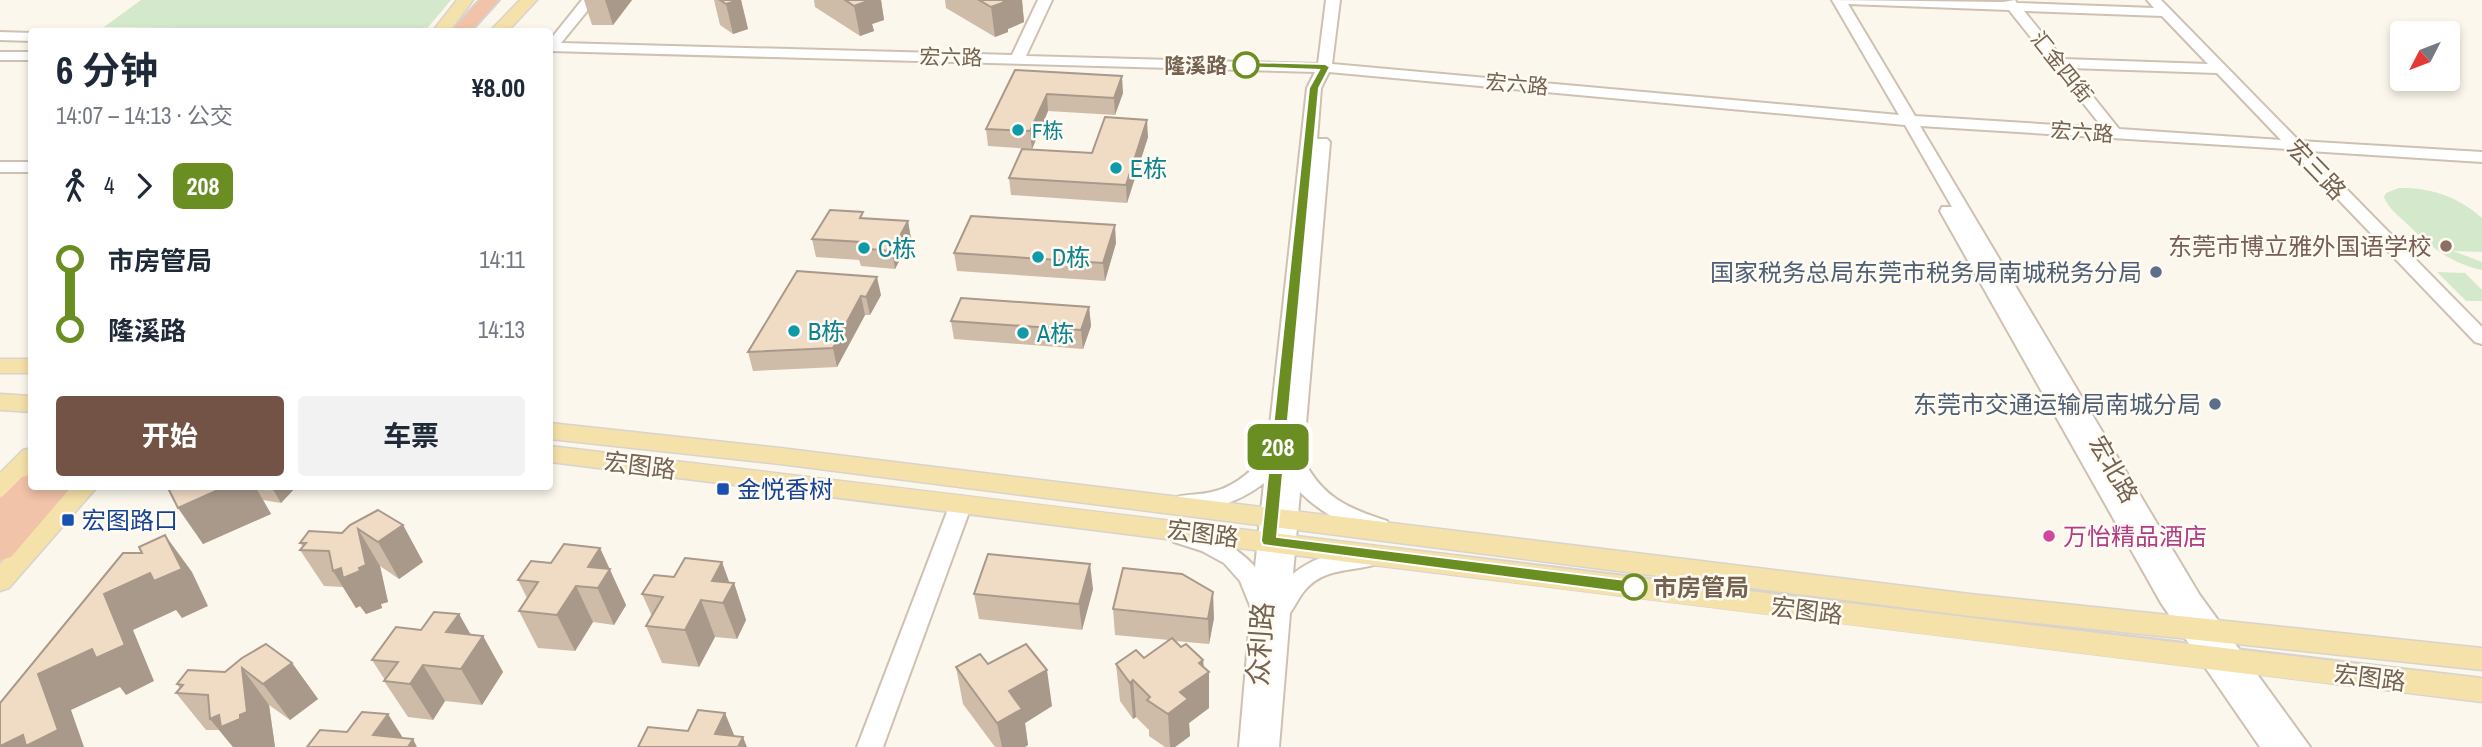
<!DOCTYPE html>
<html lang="zh">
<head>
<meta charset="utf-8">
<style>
	body { margin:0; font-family:"Archivo Narrow","Noto Sans SC",sans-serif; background:#f2f2f3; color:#1f2937; height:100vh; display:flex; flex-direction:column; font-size:26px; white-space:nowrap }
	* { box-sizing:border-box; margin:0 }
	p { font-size:23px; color:#747a83 }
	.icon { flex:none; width:38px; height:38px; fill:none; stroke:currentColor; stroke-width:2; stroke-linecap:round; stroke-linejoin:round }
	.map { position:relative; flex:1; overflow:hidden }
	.sheet { position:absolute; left:28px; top:28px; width:525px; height:462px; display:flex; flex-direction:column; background:#fff; border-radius:7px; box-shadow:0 4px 10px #0003 }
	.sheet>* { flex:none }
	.badge { padding:0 14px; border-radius:10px; font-size:24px; line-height:46px }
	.needle { width:46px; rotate:228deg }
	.buttons { position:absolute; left:2390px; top:21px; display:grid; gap:14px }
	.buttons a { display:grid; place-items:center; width:70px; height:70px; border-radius:7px; background:#fff; box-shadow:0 4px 10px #0003; font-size:35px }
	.map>.badge { position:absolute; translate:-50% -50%; box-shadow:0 0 0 4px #fff }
	.legs { display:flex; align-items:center; gap:10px; height:77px; padding:0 28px; font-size:23px }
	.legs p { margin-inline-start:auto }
	.headline { display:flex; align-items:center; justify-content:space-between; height:119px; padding:0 28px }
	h1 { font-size:38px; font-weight:700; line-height:52px }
	.action { display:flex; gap:14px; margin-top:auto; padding:14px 28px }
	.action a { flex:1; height:80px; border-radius:7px; background:#745347; color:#fff; font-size:28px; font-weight:700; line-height:80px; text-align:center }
	.action a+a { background:#f2f2f3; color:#1f2937 }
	ul { padding:0 28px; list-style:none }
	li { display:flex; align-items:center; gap:24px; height:70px; font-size:26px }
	li i { display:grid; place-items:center; width:10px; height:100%; margin:0 9px; background:currentColor }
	li i::after { content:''; width:18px; height:18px; margin:-9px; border:5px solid; border-radius:50%; background:#fff }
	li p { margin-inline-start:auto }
	li:first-child i { background:linear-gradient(#0000 50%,currentColor 0) }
	li:last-child i { background:linear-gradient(currentColor 50%,#0000 0) }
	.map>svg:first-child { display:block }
	.green { fill:#d4e9cb }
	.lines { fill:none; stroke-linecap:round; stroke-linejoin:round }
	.minor-casing { stroke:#cec1b2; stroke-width:4 }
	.major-casing { stroke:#d9d3ce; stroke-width:3 }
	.highway-casing { stroke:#d9d3ce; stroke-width:4 }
	.minor { fill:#fff; fill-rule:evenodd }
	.major { fill:#f5e1aa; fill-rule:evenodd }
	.highway { fill:#f1c3a8; fill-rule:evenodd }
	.wall { fill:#cebca9 }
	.shaded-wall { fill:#a8998a }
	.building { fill:#f0dbc5; stroke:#a8998a; stroke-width:2 }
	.line-1 { fill:#6b8e23; stroke:#fff; stroke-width:2 }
	.stop-1-dot { fill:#fff; stroke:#6b8e23; stroke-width:3.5 }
	.culture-dot { fill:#0f9aa8; stroke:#fefbf3; stroke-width:2.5 }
	.education-dot { fill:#8d6e63; stroke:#fefbf3; stroke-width:2.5 }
	.service-dot { fill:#5c6f8a; stroke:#fefbf3; stroke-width:2.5 }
	.transit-dot { fill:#1a4fb4; stroke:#fefbf3; stroke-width:2.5 }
	.hotel-dot { fill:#d1479c; stroke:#fefbf3; stroke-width:2.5 }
	.labels { text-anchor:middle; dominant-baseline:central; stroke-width:5; stroke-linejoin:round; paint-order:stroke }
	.far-street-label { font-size:21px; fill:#766250; stroke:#fefbf3 }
	.far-stop-label { font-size:21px; font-weight:bold; fill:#766250; stroke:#fefbf3; text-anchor:end }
	.far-culture-label { font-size:21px; fill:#0d838f; stroke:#fefbf3; text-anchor:start }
	.culture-label { font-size:24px; fill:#0d838f; stroke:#fefbf3; text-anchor:start }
	.street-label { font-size:24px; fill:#766250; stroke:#fefbf3 }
	.education-label { font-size:24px; fill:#785e54; stroke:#fefbf3; text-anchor:end }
	.service-label { font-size:24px; fill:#4e5e75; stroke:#fefbf3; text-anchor:end }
	.transit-label { font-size:24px; fill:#164399; stroke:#fefbf3; text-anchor:start }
	.hotel-label { font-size:24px; fill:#b23c85; stroke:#fefbf3; text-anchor:start }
	.stop-label { font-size:24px; font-weight:bold; fill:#766250; stroke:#fefbf3; text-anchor:start }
	.near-street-label { font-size:28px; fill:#766250; stroke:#fefbf3 }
</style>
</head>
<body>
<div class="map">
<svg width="2482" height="747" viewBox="0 0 2482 747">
	<rect width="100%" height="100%" fill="#fcf7ec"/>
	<g class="green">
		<path d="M141,0H451L425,31L104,27Z"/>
		<path d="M2399,188C2430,187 2459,197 2482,218V252L2453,251L2482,262V270C2449,263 2429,245 2406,223C2398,215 2388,208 2384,197L2386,193Z"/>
		<path d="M2437,272L2465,273L2482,290V301H2466Z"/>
	</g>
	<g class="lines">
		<defs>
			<g id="minor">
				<path d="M582,0H596L561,43L1012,55L1038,0H1052L1026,56L1318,64L1326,0H1340L1332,64L1899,115L1832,0L2003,2L2015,0L2017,3L2154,8L2147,0H2161L2299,141L2482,152V162L2309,151L2482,327V344L2475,342L2290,149L1920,126L2199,594L2310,747H2260L2161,603L1940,211L1942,207H1952L1905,125L1329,72L1321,88L1317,139H1327L1330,142L1303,459C1322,497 1347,508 1387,521L1390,527L1387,533C1363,540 1316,509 1300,492L1293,574C1313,557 1352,544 1377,552L1380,558L1377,564C1351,572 1325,567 1305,590C1299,597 1295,606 1290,613L1279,747H1239L1251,608L1240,581L1224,563L1202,551L1174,542L1171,536L1174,530C1198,523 1240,549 1255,567L1264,483C1241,501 1202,517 1173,508L1170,503L1173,498C1184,494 1196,495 1207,493C1232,489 1251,473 1267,453L1307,88L1315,72L550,51V40ZM1848,4L2009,10L2103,128L1915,116ZM2024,11L2162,16L2208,64L2063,59ZM2070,68L2217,73L2281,140L2119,129Z"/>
				<path d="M0,32L32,33V41L0,40Z"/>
				<rect x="0" y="52" width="32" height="8"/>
				<rect x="0" y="162" width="32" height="10"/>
				<path d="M961,496L969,499L972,504L883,747H857L950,504L953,499Z"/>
			</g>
			<g id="major">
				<path d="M457,0H473L449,32H432Z"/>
				<path d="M520,0H537L507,32H489Z"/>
				<rect x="0" y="359" width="32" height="14"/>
				<path d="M0,394L32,396V412L0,410Z"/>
				<path d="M550,423L780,448L1970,594L2482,648V670L1970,616L780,464L550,439Z"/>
				<path d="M550,446C1194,522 1838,604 2482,678V702C1838,626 1194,541 550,462Z"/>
				<path d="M32,448V471L9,494L0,497V473L23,450Z"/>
				<path d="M71,486H98L9,588L0,591V564Z"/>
			</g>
			<g id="highway">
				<path d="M480,0H499L470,32H450Z"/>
				<path d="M32,474V486H72L11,557L0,560V530L3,527L0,528V499L22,477Z"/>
			</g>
		</defs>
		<use href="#minor" class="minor-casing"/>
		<use href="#major" class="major-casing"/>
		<use href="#highway" class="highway-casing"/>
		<use href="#minor" class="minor"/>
		<use href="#major" class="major"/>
		<use href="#highway" class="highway"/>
	</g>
	<g class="wall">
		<path d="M584,0H632L613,25H592Z"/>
		<path d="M714,0H741L748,29L733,34L720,25Z"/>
		<path d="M814,0H881L884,20L872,24L874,31L860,36L815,7Z"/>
		<path d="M945,0H1022L1024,22L1008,29V32L995,37L946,8Z"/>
		<path d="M1015,70L1123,93L1115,115L1048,111L1032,149L988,146L986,129Z"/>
		<path d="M1148,137L1127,203L1011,195L1009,178Z"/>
		<path d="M865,218L908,221L911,239L895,269L861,266L859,260L816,257L812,239Z"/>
		<path d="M1116,243L1105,281L957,271L954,253Z"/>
		<path d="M797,271L881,295L870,315H865L837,367L753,371L748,352Z"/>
		<path d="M1089,307L1091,326L1083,349L954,339L951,321Z"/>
		<path d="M171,486H296V487L281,503L263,500L271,514L203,544Z"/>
		<path d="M350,525H403L423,562L399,579L380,566L388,602L381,604L382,608L366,614L360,606L356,608L343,587L324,586L300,550L303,547L300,543L342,533Z"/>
		<path d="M600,548L626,605L614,625L593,622L575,651L538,648L519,611L527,598L518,580L551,563Z"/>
		<path d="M730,583H734L746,620L737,639L715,637L699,667L662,663L646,626L652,616L642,594Z"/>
		<path d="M1093,589L1082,630L979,619L974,594Z"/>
		<path d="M1113,609L1214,618L1209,644L1175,641L1181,647L1203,660L1209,708L1189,723L1190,736L1175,747H1165L1149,736V730L1136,717L1133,719L1120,701L1116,664L1144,658L1169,640L1115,635Z"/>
		<path d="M459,614L471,635L483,636L503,672L482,705L445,701L433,720L408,717L384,681L385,680L372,660L421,630Z"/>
		<path d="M242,658L292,663L318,699L290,720L269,705L275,747H233L219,730H206L176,693L180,689L177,684L225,672Z"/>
		<path d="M988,664L1052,706L1025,723L1028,745L1025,747H995L963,704L956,667Z"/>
	</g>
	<g class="shaded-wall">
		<path d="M605,0H632L613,25Z"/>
		<path d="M739,0H741L748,29L733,34L726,4Z"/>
		<path d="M861,0H881L884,20L872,24L874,31L860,36L854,6Z"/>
		<path d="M1002,0H1022L1024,22L1008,29V32L995,37L991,7Z"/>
		<path d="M1122,76L1123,93L1115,115L1114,98Z"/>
		<path d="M1047,94L1048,111L1032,149L1030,131Z"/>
		<path d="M1147,120L1148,137L1127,203L1126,185Z"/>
		<path d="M908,221L911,239L895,269L892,251Z"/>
		<path d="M1115,225L1116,243L1105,281L1103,263Z"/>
		<path d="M877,277L881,295L870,315L866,297Z"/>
		<path d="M861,296L865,315L837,367L833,348Z"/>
		<path d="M1089,307L1091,326L1083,349L1081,330Z"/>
		<path d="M227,486H255L271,514L203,544L178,508Z"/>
		<path d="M271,486H296V487L281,503Z"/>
		<path d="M403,525L423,562L399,579L378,542Z"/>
		<path d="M358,529L380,566L388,602L381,604L382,608L366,614L360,606L356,608L333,571Z"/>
		<path d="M165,535L192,572L208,606L182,618L176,610L133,630L154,681L126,695L120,687L71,710L84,747H0L38,674L104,594L150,573Z"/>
		<path d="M600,548L626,605L614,625L588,567Z"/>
		<path d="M722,562L731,587L734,583L746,620L737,639L723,603L712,581Z"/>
		<path d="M1090,564L1093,589L1082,630L1079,604Z"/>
		<path d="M576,586L593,622L575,651L557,615Z"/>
		<path d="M1213,592L1214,618L1209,644L1208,619Z"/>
		<path d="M701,600L715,637L699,667L685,630Z"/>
		<path d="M459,614L477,646L483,636L503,672L482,705L461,669L446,632Z"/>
		<path d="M1203,660L1204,675L1209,672V708L1189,723L1190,736L1175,747H1170L1168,714L1199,663Z"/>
		<path d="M292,663L318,699L290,720L263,684Z"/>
		<path d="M423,665L445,701L433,720L410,684Z"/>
		<path d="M242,668L269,705L275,747H233L210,719L219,715H240Z"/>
		<path d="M1047,670L1052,706L1025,723L1028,745L1025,747H1002L997,723L1009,691Z"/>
		<path d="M1133,680L1136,717L1133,719L1130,683Z"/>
		<path d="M725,713L739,747L743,737L747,747H721L715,734Z"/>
		<path d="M388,714L408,746L413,739L417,747H381L373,735Z"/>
	</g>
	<g class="building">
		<path d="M720,0H739L726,4Z"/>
		<path d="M845,0H866L868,1L854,6Z"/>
		<path d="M979,0H1002L1005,2L991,7Z"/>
		<path d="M1015,70L1122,76L1114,98L1047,94L1030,131L986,129Z"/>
		<path d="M1105,117L1147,120L1126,185L1009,178L1022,149L1092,153Z"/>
		<path d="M830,210L863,212L860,218L908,221L892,251L857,248L861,242L812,239Z"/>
		<path d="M971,216L1115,225L1103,263L954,253Z"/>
		<path d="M797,271L877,277L866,297L861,296L833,348L748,352Z"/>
		<path d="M961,298L1089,307L1081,330L951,321Z"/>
		<path d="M171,486H227L178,508L168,488Z"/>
		<path d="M378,510L403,525L378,542L358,529L366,565L359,568L360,571L343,578L341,568L333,571L329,551L300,550L306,543H300L309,531L342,533L350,525Z"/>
		<path d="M165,535L182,569L154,581L150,573L104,594L125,645L96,658L92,649L38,674L58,730L26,746L23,735L0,746V703L123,553H142L139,547Z"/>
		<path d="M564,544L600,548L588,567L610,569L598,588L576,586L557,615L519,611L538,582L518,580L531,561L551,563Z"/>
		<path d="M988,554L1090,564L1079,604L974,594Z"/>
		<path d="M685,558L722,562L712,581L734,583L723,603L701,600L685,630L646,626L663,597L642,594L654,575L674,577Z"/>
		<path d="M1123,568L1182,574L1213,592L1208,619L1113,609Z"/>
		<path d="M434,612L459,614L446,632L483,636L461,669L423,665L410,684L384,681L398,662L372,660L396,627L421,630Z"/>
		<path d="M1172,638L1181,647L1186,644L1203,660L1199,663L1209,672L1180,692L1188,699L1168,714L1147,700L1150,697L1133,680L1130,683L1116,664L1136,650L1144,658Z"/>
		<path d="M266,644L292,663L263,684L242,668L247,712L240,715V719L221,727L219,715L210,719L208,695L176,693L183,685L177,684L188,670L225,672L242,658Z"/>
		<path d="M1026,644L1047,670L1009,691L1022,709L997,723L956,667L980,654L988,664Z"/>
		<path d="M698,710L725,713L715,734L743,737L738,747H638L648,727L688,731Z"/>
		<path d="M362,712L388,714L373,735L413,739L408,747H307L320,730L347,732Z"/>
	</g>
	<path class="line-1" d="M1246,62L1325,64L1330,67L1319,88L1277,537L1634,581L1642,587L1640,592L1634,594L1263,545L1261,541L1309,88L1319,70L1242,67L1241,65Z"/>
	<g class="stop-1-dot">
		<circle cx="1246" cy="65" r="12"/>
		<circle cx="1634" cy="587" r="12"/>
	</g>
	<g class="culture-dot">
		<circle cx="1018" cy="130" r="7"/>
		<circle cx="1116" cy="168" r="7"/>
		<circle cx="864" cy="248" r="7"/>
		<circle cx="1038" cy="257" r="7"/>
		<circle cx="794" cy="331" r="7"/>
		<circle cx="1023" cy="333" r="7"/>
	</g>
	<circle class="education-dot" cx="2446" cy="246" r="7"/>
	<g class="service-dot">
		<circle cx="2156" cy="272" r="7"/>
		<circle cx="2215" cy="404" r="7"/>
	</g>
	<g class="transit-dot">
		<rect x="716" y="482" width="14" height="14" rx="3.5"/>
		<rect x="61" y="513" width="14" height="14" rx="3.5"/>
	</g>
	<circle class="hotel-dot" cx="2049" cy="536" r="7"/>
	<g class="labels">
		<g class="far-street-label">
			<text transform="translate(951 57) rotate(1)">宏六路</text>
			<text transform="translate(2062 67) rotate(51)">汇金四街</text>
			<text transform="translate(1517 84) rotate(5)">宏六路</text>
			<text transform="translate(2082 132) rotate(4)">宏六路</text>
		</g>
		<g class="far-stop-label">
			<text x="1227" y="65">隆溪路</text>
		</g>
		<g class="far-culture-label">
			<text x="1032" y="130">F栋</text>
		</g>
		<g class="culture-label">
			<text x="1130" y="168">E栋</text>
			<text x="878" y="248">C栋</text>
			<text x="1052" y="257">D栋</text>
			<text x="808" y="331">B栋</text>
			<text x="1037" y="333">A栋</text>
		</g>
		<g class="street-label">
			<text transform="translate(2317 169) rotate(46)">宏三路</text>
			<text transform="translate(640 465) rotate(7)">宏图路</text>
			<text transform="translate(2114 469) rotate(60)">宏北路</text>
			<text transform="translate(1203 533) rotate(7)">宏图路</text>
			<text transform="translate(1807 610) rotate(7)">宏图路</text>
			<text transform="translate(2370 677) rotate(7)">宏图路</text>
		</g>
		<g class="education-label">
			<text x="2432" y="246">东莞市博立雅外国语学校</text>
		</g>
		<g class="service-label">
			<text x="2142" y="272">国家税务总局东莞市税务局南城税务分局</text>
			<text x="2201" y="404">东莞市交通运输局南城分局</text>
		</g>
		<g class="transit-label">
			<text x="737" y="489">金悦香树</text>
			<text x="82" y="520">宏图路口</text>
		</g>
		<g class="hotel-label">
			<text x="2063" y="536">万怡精品酒店</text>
		</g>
		<g class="stop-label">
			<text x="1653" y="587">市房管局</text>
		</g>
		<g class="near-street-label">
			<text transform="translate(1260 644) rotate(-86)">众利路</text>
		</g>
	</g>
</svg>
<div class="buttons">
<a><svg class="needle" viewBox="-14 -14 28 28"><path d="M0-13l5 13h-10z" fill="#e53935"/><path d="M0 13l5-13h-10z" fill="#747a83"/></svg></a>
</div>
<b class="badge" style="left:1278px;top:447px;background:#6b8e23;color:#fff">208</b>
<section class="sheet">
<div class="headline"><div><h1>6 分钟</h1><p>14:07 – 14:13 · 公交</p></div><b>¥8.00</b></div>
<div class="legs"><svg class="icon" aria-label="walk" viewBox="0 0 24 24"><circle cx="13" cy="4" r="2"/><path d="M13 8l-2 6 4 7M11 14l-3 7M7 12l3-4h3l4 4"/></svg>4<svg class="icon" aria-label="forward" viewBox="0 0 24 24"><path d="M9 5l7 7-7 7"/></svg><b class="badge" style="background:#6b8e23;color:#fff">208</b></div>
<ul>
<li><i style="color:#6b8e23"></i><b>市房管局</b><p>14:11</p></li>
<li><i style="color:#6b8e23"></i><b>隆溪路</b><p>14:13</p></li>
</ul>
<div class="action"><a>开始</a><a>车票</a></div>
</section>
</div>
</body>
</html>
